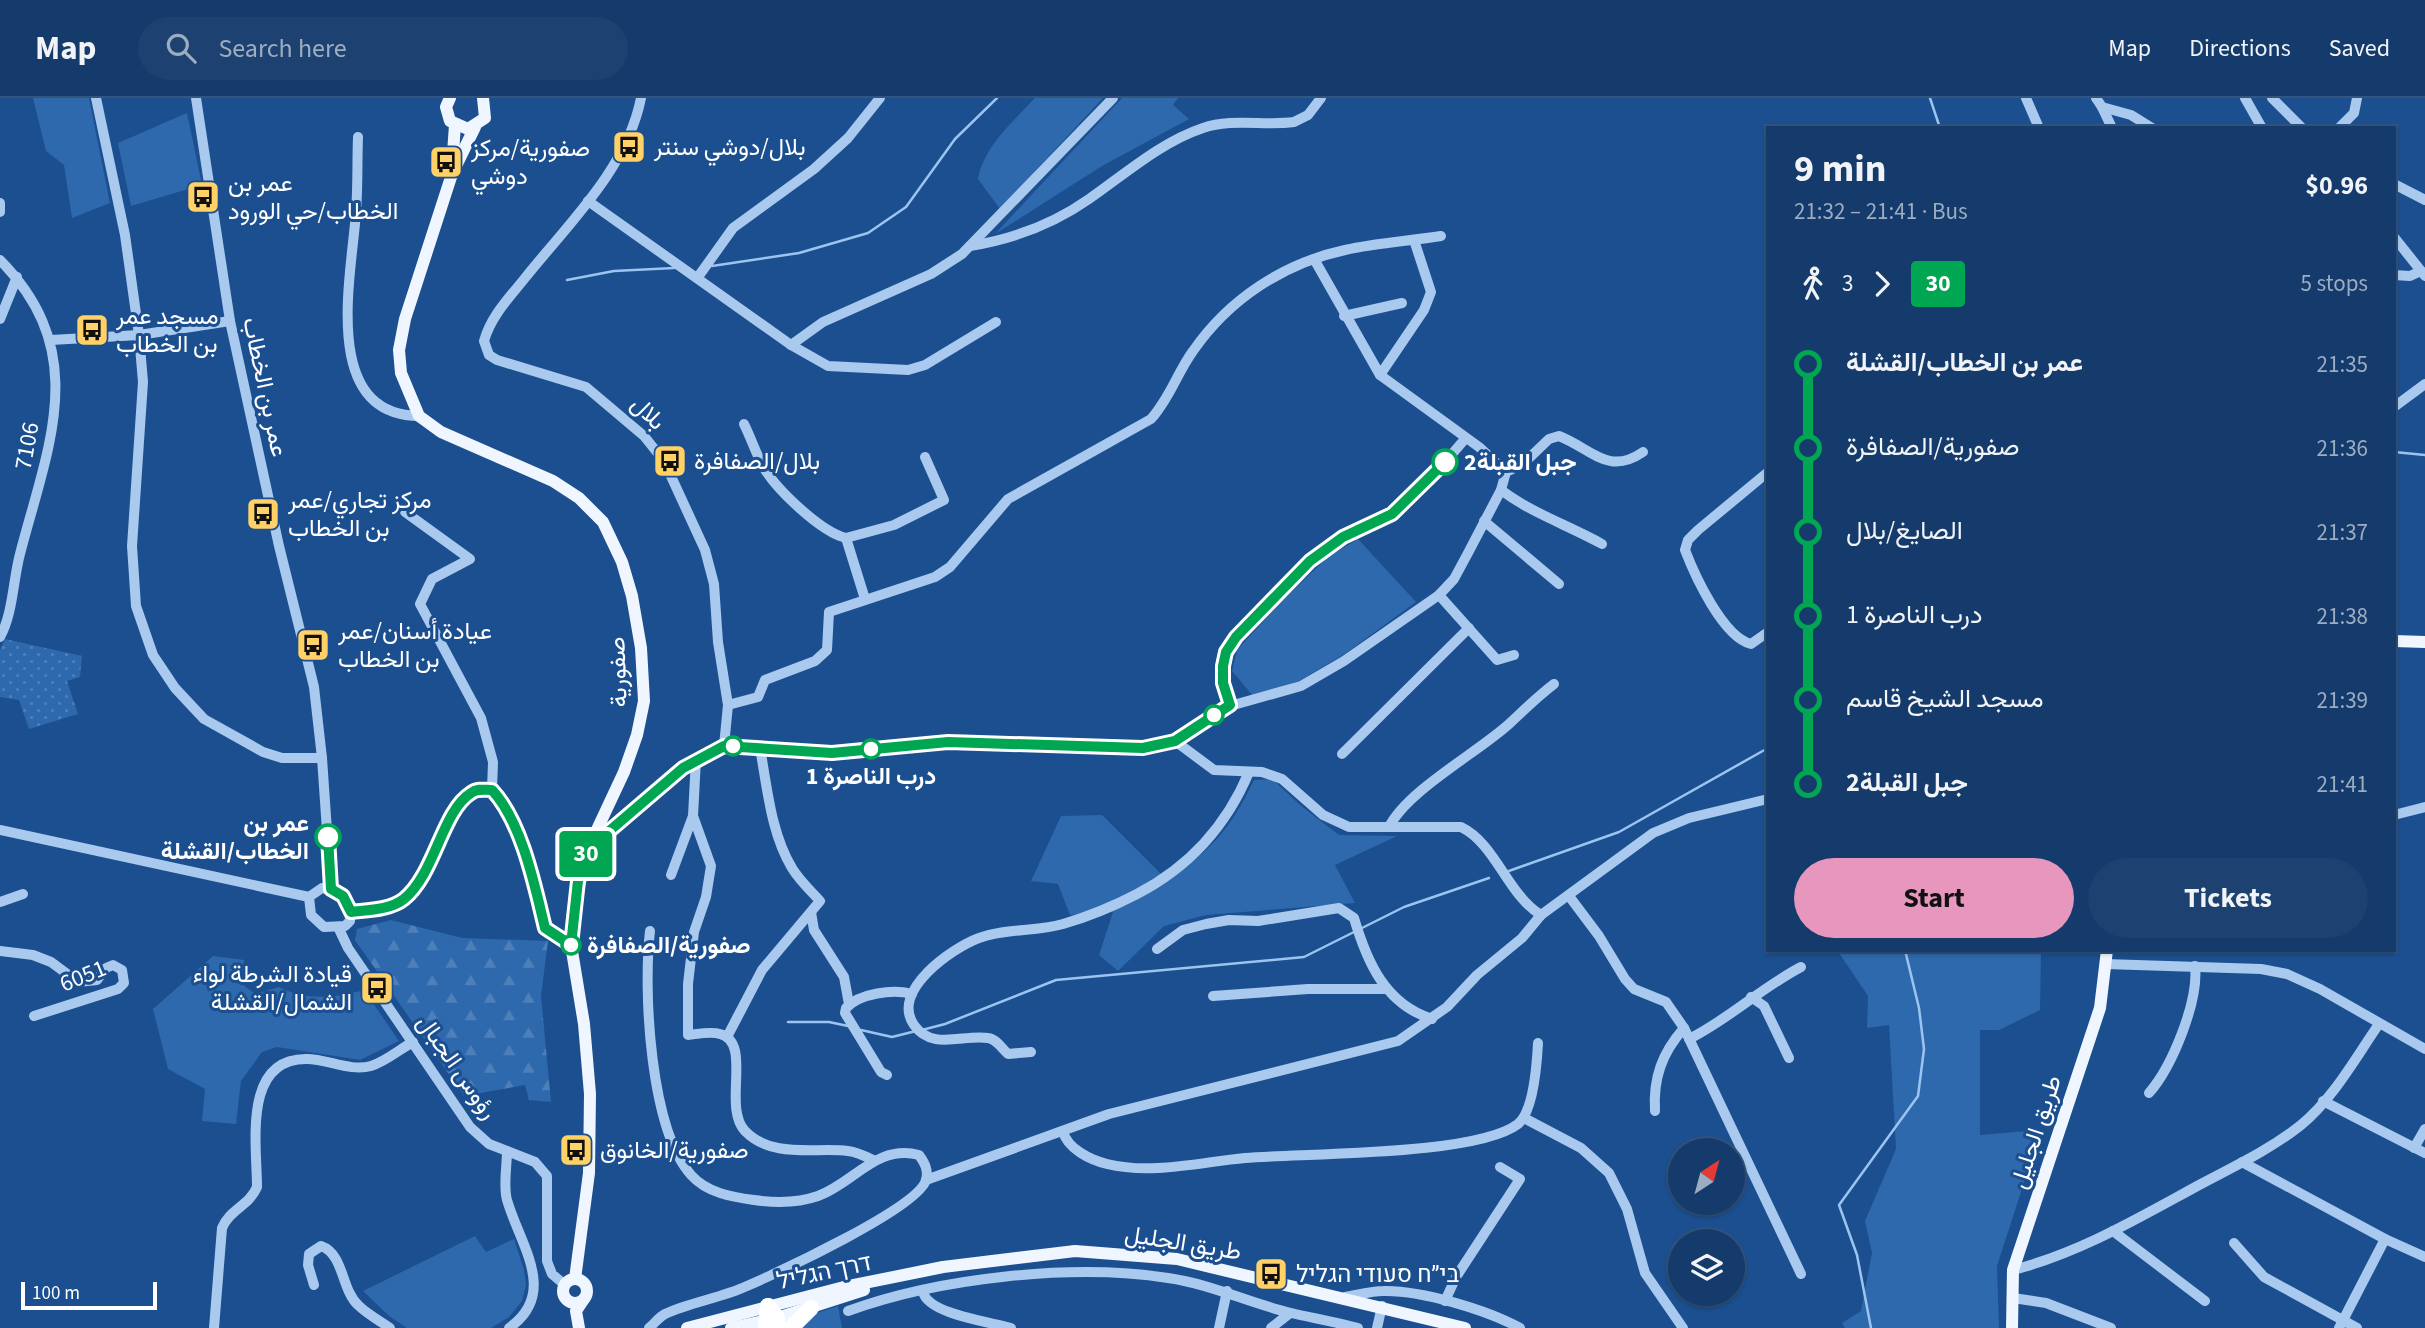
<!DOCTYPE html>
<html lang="en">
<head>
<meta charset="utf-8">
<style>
	body { margin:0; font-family:"Source Sans 3",Vazirmatn,Heebo,sans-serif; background:#1d4271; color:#f1f3f6; height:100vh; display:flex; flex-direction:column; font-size:26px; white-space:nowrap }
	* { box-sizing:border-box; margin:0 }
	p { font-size:23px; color:#9dadc1 }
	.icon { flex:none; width:38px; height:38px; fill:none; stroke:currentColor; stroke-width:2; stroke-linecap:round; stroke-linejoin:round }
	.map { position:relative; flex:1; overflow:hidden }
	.side { position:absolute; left:1766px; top:28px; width:630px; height:826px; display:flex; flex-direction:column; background:#143b6b; border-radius:0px; box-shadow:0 2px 5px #0004,0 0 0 2px #33557e }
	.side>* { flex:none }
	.badge { padding:0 14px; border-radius:5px; font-size:24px; line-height:46px }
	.needle { width:46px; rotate:36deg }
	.buttons { position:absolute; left:1668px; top:1040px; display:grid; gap:14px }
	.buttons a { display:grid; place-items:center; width:77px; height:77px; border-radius:50%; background:#143b6b; box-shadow:0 2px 5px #0004,0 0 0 2px #33557e; font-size:35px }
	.scale { position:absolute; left:21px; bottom:18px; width:136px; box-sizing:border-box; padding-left:7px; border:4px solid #fff; border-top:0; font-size:19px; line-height:24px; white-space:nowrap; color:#fff; -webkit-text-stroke:5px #1b4f8f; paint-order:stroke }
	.map>.badge { position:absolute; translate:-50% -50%; box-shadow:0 0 0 4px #fff }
	.legs { display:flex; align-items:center; gap:10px; height:77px; padding:0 28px; font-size:23px }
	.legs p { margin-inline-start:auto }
	.head { display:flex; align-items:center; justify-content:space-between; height:119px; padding:0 28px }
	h1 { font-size:38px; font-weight:700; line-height:52px }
	.cta { display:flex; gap:14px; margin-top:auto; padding:14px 28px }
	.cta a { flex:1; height:80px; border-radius:42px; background:#e797bd; color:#111; font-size:28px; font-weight:700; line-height:80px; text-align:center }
	.cta a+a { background:#1d4271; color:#f1f3f6 }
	ul { padding:0 28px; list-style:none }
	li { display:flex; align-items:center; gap:24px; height:84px; font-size:26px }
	li i { display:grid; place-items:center; width:10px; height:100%; margin:0 9px; background:currentColor }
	li i::after { content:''; width:18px; height:18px; margin:-9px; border:5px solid; border-radius:50%; background:#143b6b }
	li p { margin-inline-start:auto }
	li:first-child i { background:linear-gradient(#0000 50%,currentColor 0) }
	li:last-child i { background:linear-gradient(currentColor 50%,#0000 0) }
	header { display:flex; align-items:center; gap:42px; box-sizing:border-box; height:98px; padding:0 35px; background:#143b6b; border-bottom:2px solid #33557e }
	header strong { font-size:33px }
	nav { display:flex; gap:38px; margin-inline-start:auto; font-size:24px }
	.search { width:490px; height:63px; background:#1d4271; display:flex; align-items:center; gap:18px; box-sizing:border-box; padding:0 24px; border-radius:38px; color:#9dadc1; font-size:26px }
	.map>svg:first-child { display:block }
	.grass { fill:#2e69ad }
	.forest { fill:url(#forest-firs) }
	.park { fill:url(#park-dots) }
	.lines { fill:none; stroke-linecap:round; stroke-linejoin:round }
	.stream { stroke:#9cc4f0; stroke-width:2.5 }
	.minor { stroke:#a9c9ee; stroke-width:10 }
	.major { stroke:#f0f6ff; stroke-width:12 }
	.highway { stroke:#fff; stroke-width:16 }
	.line-1-casing { stroke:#fff; stroke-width:16 }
	.line-1 { stroke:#00a651; stroke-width:10 }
	.stop-1-dot { fill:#fff; stroke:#00a651; stroke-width:3.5 }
	.labels { text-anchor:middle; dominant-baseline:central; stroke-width:6; stroke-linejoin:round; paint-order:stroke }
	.poi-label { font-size:24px; fill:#fff; stroke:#1b4f8f; text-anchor:start }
	.street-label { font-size:24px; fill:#fff; stroke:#1b4f8f }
	.stop-label { font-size:24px; font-weight:bold; fill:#fff; stroke:#1b4f8f; text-anchor:start }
</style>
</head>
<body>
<header>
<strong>Map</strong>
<div class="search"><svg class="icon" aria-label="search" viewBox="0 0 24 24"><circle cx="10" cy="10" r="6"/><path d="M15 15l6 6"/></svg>Search here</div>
<nav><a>Map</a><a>Directions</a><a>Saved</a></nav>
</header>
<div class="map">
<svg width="2425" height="1230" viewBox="0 0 2425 1230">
	<defs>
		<pattern id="forest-firs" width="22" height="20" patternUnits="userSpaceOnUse" patternTransform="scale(1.75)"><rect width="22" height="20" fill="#2e69ad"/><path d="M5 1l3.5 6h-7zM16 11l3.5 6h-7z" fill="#4d80b9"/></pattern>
		<pattern id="park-dots" width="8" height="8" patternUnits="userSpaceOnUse" patternTransform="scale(1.75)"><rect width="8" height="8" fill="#2e69ad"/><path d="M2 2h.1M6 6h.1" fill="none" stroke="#4d80b9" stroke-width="1.8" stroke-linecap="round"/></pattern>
	</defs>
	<rect width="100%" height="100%" fill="#1b4f8f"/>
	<g class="grass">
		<path d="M33,0H89L110,105L72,120L64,67L46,53Z"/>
		<path d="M1035,0H1103L1000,111L978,81C984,48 1013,24 1035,0Z"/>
		<path d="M1122,0H1178L1173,7L1189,21L1102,68L995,136Z"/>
		<path d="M187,15L202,87L131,108L118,45Z"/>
		<path d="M1358,441L1416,504L1346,555L1299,583L1253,598L1232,573L1237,552L1282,503L1328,459Z"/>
		<path d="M1272,681L1300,707L1339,737L1397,738L1335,767L1355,805L1206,817L1164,828L1118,873L1099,857L1113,814L1070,817L1058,786L1031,783L1061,718L1102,717L1167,782C1212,751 1230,732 1254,682Z"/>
		<path d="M1837,852H2041L2040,912L1999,932H1980V1037L2041,1032L1997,1168L1999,1230H1845L1842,1225L1861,1213L1872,1155L1865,1123L1896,1051L1889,927L1867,930L1868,898Z"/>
		<path d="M213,858L244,862L242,886L255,896L279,889C307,903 334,900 364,892L399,943L360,962L277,949L262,954L241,983L236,1026L202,1023L205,991L168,971L153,911Z"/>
		<path d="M475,1138L486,1154L514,1141L524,1172L526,1187L522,1203L509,1219L491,1230H407L389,1218L363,1193Z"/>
		<path d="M838,1208L842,1230H791L805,1219Z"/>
	</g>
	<path class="forest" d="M391,822L462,840L548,843L541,898L551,1004L529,1002L525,987L464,998L355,842L357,831Z"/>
	<path class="park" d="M5,541L82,558L80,579L67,583L78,616L29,631L19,602L0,599V552Z"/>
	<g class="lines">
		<g class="stream">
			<path d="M1930,0L1940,30"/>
			<path d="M712,168L799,155L868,135L906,109L955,41L997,0"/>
			<path d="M567,182L614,173L674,170"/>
			<path d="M2394,354L2425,357"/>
			<path d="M1506,774L1619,734L1768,650"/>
			<path d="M1360,831L1404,809L1489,780"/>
			<path d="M788,924H829L848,928"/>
			<path d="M861,932L892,939L916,933"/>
			<path d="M922,932L945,926L1056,882L1304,859L1354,834"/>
			<path d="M1871,1230L1857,1157L1839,1107L1918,998L1924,951L1919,910L1905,852"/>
		</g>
		<g class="minor">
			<path d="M96,0L125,137L139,237L143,284L132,448L136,508L153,557L175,590L204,621L263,654L282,660H322"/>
			<path d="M196,0L230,223L279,448L314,589L322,660L331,791"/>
			<path d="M2026,0L2039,30"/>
			<path d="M2096,0L2102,9L2131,17L2152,30"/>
			<path d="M2245,0L2262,30"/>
			<path d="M2272,0L2302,30"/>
			<path d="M2102,9L2112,30"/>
			<path d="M2339,30L2354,15L2357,0"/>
			<path d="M358,39C357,64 358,89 356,114C352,176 319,317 419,318"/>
			<path d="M2394,86L2425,102"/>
			<path d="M588,103L791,247L828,268L908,272L925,267L996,224"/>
			<path d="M0,105V114"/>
			<path d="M2394,139L2425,178"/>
			<path d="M970,148C1014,141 1052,127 1089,101C1125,76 1161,44 1203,30C1231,20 1265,28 1294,24L1308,17L1321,0"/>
			<path d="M1314,161L1380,277L1424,212L1431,194L1414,142"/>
			<path d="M0,162C92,255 48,348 20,456C13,482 13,516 0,539"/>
			<path d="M2394,177L2410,178L2421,173"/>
			<path d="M698,179L733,130L814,71L848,40L880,0"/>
			<path d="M1344,218L1402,205"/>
			<path d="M0,221L17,179"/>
			<path d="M51,242L139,237L230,223"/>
			<path d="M791,247L823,224L931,176L962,156L1113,0"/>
			<path d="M1380,277L1479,349L1506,374"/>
			<path d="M2394,309L2425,286"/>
			<path d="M744,326C751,340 756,356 764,370C777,392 821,434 846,440L894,427L944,402L925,359"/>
			<path d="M1768,374L1698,432L1688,442L1685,452C1695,478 1723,539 1751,546L1768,534"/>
			<path d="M1501,392C1533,416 1568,427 1602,446"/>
			<path d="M405,414L470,461L432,481L420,506L481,620L493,664L492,692"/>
			<path d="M1484,423L1559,486"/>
			<path d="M846,440L865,501"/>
			<path d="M1439,497L1497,562L1514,557"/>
			<path d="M728,607L758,599L765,582L815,563L827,552L829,514L935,479L950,469L1008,401L1151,321C1170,300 1177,275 1193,253C1229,201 1284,165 1345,152C1376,145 1409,143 1441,138"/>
			<path d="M1230,608C1225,590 1219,573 1226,556C1237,528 1315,455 1342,440C1360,430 1379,426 1395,414C1422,394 1443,366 1465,341"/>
			<path d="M1175,643L1214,672L1262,674L1282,681L1323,717L1349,729H1461C1496,746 1507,796 1541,817"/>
			<path d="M724,648L832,655L948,644L1143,650L1175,643L1230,608L1301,588L1344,563L1439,497L1454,481L1468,455L1501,392L1506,374L1523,366L1549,341L1559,338C1592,351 1608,378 1643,354"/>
			<path d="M1342,656L1469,530"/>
			<path d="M2394,717L2425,709"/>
			<path d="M693,718L711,768L706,799L694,834L688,886V937C698,936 711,933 720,936C753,944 722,1009 745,1033C772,1061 816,1049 848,1053C857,1054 865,1058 873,1062"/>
			<path d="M1389,729C1408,692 1477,655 1509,626C1524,612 1537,599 1554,586"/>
			<path d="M0,732L309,799"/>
			<path d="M588,752L683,670L724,648L728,607L718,544L714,486L705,452L664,363L644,338L586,289L497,262L489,257L484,243C491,218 509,200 525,180C568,126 627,71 641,0"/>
			<path d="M671,777L693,718L696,661"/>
			<path d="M322,790L336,793L349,805L350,823L345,828L324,829L311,817L309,799Z"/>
			<path d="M1569,798L1599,838L1625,881L1634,891L1666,904L1684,930L1801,1176"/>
			<path d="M0,804L23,796"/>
			<path d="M351,814C368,812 390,812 404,801C435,776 442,712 471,695C477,691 485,692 492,692L508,717L531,773L545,830L558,841L571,847"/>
			<path d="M811,814L814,832L844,879L849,906"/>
			<path d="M339,831L348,850L470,1029L489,1046L535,1064L547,1078V1163L552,1176L565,1187"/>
			<path d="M1157,851L1183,832L1206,826L1229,822L1258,823L1339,810L1354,820C1367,864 1385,906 1432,921"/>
			<path d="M0,853L33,857L51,864L78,884L97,882L106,870L113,867L122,872L124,885L118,891L34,918"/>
			<path d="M2105,866L2261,871L2287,876L2320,891L2425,951"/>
			<path d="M1213,898L1308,891H1386"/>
			<path d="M1751,899L1764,908L1789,960"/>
			<path d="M727,939L762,872L820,803C811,793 799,782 792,770C771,736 767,688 760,650"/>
			<path d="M1689,941C1729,921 1761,890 1801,869"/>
			<path d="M1031,954L1008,956C1002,951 997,941 988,940C963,936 932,953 914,927C890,893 952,850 979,840C1006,830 1035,834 1063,826C1087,819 1114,808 1137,796C1189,769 1226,729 1249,674"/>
			<path d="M887,977L881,974L845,915L846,910C860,895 893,891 912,896"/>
			<path d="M2149,995C2172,969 2199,903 2195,868"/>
			<path d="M2323,1003L2425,1055"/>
			<path d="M1655,1013C1653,980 1662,955 1684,930"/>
			<path d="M1524,1020L1581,1050L1609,1075L1627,1111L1645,1175L1683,1230"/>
			<path d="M1063,1033C1067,1051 1091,1062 1107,1066C1152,1077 1201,1064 1245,1060C1304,1055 1476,1058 1518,1026C1534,1013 1537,964 1538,945"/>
			<path d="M2414,1050L2425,1031"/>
			<path d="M507,1053C507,1068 503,1088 507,1102C520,1147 559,1195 509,1230"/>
			<path d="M2242,1064L2385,1141L2425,1159"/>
			<path d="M926,1082L1109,1016L1398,943L1447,909L1477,877L1522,840L1541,817L1653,735L1689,720L1768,701"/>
			<path d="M2113,1133L2205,1203"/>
			<path d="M2234,1145L2264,1179L2357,1230"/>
			<path d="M2013,1172C2080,1155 2140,1119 2201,1086C2235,1068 2271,1051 2301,1027C2333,1001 2356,959 2379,926"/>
			<path d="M314,1187L308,1167L309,1156L321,1148C344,1156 341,1191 358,1207C367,1216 380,1223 390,1230"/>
			<path d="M923,1194C928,1216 990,1224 1011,1230"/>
			<path d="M1345,1199C1358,1197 1371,1193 1383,1193C1421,1192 1487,1212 1520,1230"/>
			<path d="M2013,1200L2046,1205L2111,1230"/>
			<path d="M1445,1203L1456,1179L1520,1081L1500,1069"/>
			<path d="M848,1213C939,1180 1072,1165 1168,1180C1211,1186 1249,1205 1291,1215C1313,1220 1336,1224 1358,1230"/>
			<path d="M214,1230L222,1130C230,1111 249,1108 257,1089C257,1047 242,960 307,961C327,961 351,974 371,968C385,964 400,951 413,944"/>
			<path d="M649,1230C654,1226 659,1219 665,1216C691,1204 721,1200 747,1188C779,1174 918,1110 926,1082C929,1072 924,1064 919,1057C876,1046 854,1085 818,1098C798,1105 775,1105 754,1102C732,1099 707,1095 691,1077C650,1031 643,893 650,833"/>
			<path d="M1219,1230L1227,1193"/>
			<path d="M1271,1230L1290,1215"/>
			<path d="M1377,1230L1382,1208"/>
			<path d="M2339,1230L2385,1141"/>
		</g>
		<g class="major">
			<path d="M450,0L446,9L450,23L468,31L485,20L483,0"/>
			<path d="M475,29L452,76L405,221L399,252L401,275L419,318L441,334L553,383L579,400L603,424L622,464L632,498L641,550L644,603L637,637L624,674L587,753L573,814L571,847L584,926L590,996L589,1075L575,1181"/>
			<path d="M452,69L455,27"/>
			<path d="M2394,543L2425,544"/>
			<circle cx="575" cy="1193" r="12"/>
			<path d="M579,1230L576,1213L584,1201"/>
			<path d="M687,1230L844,1189L943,1169L1075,1153L1177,1161L1465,1230"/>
			<path d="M731,1230L777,1220L864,1192"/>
			<path d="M2012,1230L2013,1172L2100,910L2107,852"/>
		</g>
		<g class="highway">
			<path d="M768,1208L777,1220L779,1230"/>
			<path d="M766,1230L768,1208"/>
			<path d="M791,1230L811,1210"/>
		</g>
	</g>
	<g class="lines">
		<defs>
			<path id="line-1" d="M328,739L331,791L343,798L351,814C368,812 390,812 404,801C435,776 442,713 471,695C477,690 485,692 492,692C522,724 535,789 545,830L571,847L578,783L587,752L683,670L724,648L832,655L948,644L1143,650L1175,643L1230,607L1223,585V568L1226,554L1236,539L1310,463L1343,439L1392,416L1445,364"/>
		</defs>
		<use href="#line-1" class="line-1-casing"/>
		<use href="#line-1" class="line-1"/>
	</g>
	<defs>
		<symbol id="bus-square" viewBox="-11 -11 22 22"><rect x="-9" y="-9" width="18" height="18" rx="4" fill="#ffd166" stroke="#1b4f8f"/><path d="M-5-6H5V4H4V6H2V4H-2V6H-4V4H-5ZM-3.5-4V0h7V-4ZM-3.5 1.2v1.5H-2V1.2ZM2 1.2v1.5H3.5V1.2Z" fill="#111"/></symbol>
	</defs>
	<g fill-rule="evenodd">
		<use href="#bus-square" x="610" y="30" width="38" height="38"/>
		<use href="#bus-square" x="427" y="45" width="38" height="38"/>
		<use href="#bus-square" x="184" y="80" width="38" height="38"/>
		<use href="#bus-square" x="73" y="213" width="38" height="38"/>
		<use href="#bus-square" x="651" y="344" width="38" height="38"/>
		<use href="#bus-square" x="244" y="397" width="38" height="38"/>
		<use href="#bus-square" x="294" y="528" width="38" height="38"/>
		<use href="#bus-square" x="358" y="871" width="38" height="38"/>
		<use href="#bus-square" x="557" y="1033" width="38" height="38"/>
		<use href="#bus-square" x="1252" y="1157" width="38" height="38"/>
	</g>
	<g class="stop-1-dot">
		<circle cx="1445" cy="364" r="12"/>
		<circle cx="1214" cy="617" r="9"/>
		<circle cx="733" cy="648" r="9"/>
		<circle cx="871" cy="651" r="9"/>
		<circle cx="328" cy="739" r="12"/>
		<circle cx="571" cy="847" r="9"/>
	</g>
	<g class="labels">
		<g class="poi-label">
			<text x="654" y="49">بلال/دوشي سنتر</text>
			<text x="471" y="50">صفورية/مركز<tspan x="471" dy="28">دوشي</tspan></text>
			<text x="228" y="85">عمر بن<tspan x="228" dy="28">الخطاب/حي الورود</tspan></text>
			<text x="116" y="218">مسجد عمر<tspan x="116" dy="28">بن الخطاب</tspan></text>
			<text x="694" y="363">بلال/الصفافرة</text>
			<text x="288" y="402">مركز تجاري/عمر<tspan x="288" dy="28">بن الخطاب</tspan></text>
			<text x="338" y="533">عيادة أسنان/عمر<tspan x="338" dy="28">بن الخطاب</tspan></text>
			<text x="352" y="876" text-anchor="end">قيادة الشرطة لواء<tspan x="352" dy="28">الشمال/القشلة</tspan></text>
			<text x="600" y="1052">صفورية/الخانوق</text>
			<text x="1296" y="1176">בי״ח סעודי הגליל</text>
		</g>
		<g class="street-label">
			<text transform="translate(265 289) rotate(78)">عمر بن الخطاب</text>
			<text transform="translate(648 315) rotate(45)">بلال</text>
			<text transform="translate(27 348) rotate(-80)">7106</text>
			<text transform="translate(618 574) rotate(-92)">صفورية</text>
			<text transform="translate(83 878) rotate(-22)">6051</text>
			<text transform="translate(457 969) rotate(55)">رؤوس الجبال</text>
			<text transform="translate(2036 1034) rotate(-72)">طريق الجليل</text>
			<text transform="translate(1183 1145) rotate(9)">طريق الجليل</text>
			<text transform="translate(824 1174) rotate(-12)">דרך הגליל</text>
		</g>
		<g class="stop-label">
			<text x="1464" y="364">جبل القبلة2</text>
			<text x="871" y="678" text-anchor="middle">درب الناصرة 1</text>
			<text x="309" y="725" text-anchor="end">عمر بن<tspan x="309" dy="28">الخطاب/القشلة</tspan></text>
			<text x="587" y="847">صفورية/الصفافرة</text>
		</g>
	</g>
</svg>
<div class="buttons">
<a><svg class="needle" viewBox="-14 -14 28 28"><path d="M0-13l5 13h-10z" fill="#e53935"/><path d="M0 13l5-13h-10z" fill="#9dadc1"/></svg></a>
<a><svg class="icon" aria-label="layers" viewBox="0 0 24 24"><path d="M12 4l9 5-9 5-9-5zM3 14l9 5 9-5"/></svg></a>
</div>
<div class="scale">100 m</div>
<b class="badge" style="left:586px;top:756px;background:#00a651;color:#fff">30</b>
<section class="side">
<div class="head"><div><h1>9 min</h1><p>21:32 – 21:41 · Bus</p></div><b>$0.96</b></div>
<div class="legs"><svg class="icon" aria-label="walk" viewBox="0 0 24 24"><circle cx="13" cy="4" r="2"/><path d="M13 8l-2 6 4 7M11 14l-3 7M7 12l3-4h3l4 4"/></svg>3<svg class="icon" aria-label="forward" viewBox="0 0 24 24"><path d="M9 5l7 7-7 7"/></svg><b class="badge" style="background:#00a651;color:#fff">30</b><p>5 stops</p></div>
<ul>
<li><i style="color:#00a651"></i><b>عمر بن الخطاب/القشلة</b><p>21:35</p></li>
<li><i style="color:#00a651"></i><span>صفورية/الصفافرة</span><p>21:36</p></li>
<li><i style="color:#00a651"></i><span>الصايغ/بلال</span><p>21:37</p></li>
<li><i style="color:#00a651"></i><span>درب الناصرة 1</span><p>21:38</p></li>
<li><i style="color:#00a651"></i><span>مسجد الشيخ قاسم</span><p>21:39</p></li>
<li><i style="color:#00a651"></i><b>جبل القبلة2</b><p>21:41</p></li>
</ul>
<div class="cta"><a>Start</a><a>Tickets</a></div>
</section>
</div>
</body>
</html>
